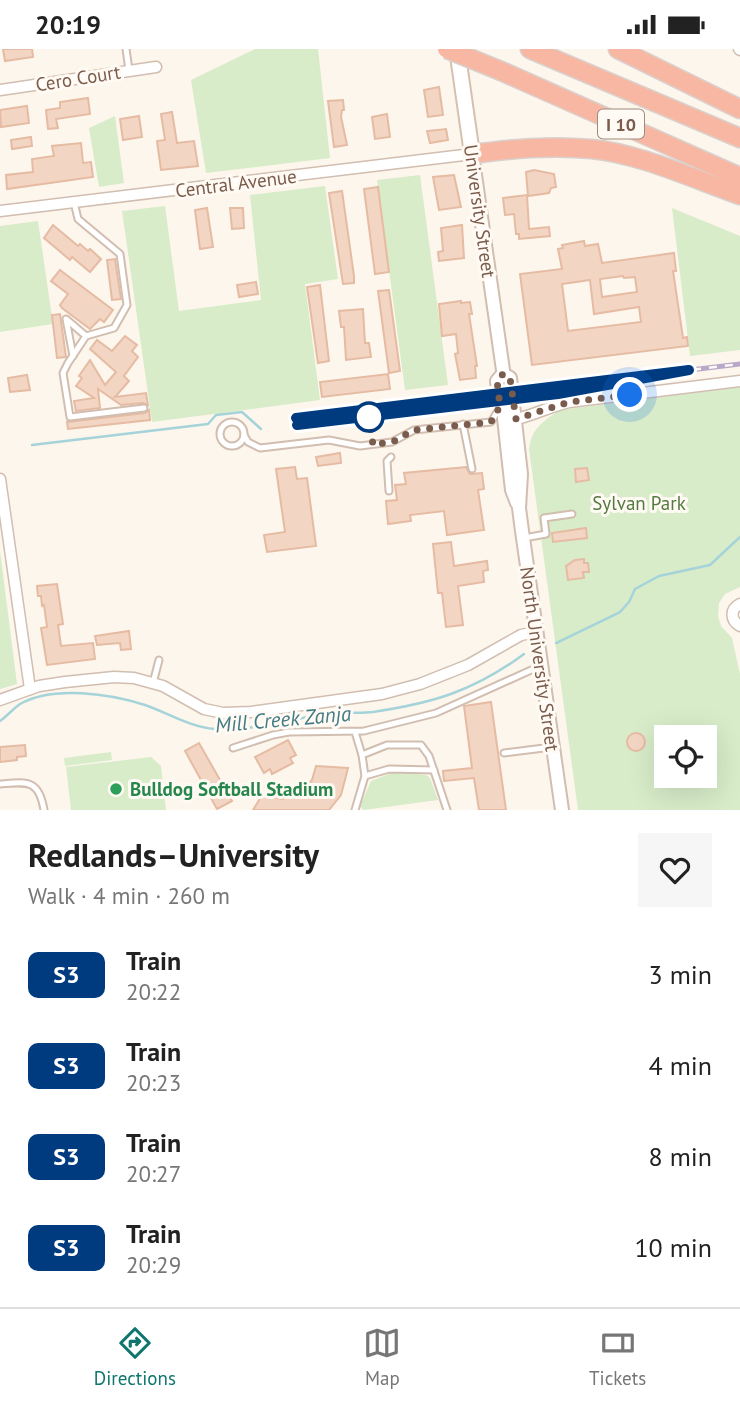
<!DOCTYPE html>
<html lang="en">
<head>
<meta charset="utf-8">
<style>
	body { margin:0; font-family:"PT Sans",sans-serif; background:#f6f6f6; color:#222; height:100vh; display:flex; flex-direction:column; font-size:26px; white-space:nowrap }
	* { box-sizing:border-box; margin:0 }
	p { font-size:23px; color:#767676 }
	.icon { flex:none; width:38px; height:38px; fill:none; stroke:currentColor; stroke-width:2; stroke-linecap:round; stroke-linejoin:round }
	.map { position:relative; height:761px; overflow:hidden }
	.sheet { display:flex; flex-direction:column; background:#fff; flex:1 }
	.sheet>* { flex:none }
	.badge { padding:0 14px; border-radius:10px; font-size:24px; line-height:46px }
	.controls { position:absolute; left:654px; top:676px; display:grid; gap:14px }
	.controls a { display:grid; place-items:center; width:63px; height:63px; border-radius:0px; background:#fff; box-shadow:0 7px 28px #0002; font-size:35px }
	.you { position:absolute; width:35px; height:35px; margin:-18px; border:5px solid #fff; border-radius:50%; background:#1a73e8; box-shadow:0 0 0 10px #1a73e833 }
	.map>.badge { position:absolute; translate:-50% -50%; box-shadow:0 0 0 4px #fff }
	.round { display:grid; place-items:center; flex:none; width:74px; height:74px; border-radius:0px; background:#f6f6f6 }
	.headline { display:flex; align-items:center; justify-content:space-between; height:119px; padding:0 28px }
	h1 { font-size:33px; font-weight:600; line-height:52px }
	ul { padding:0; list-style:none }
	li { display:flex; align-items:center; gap:21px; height:91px; padding:0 28px }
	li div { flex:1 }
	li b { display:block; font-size:26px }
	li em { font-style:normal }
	li .badge { min-width:77px; font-weight:700; text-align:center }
	.status { display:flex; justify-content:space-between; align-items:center; height:49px; padding:0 35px; background:#fff; direction:ltr }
	.status svg { height:19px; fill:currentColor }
	.dock { display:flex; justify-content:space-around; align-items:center; height:98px; border-top:2px solid #e0e0e0; background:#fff; font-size:19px; color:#767676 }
	.dock a { display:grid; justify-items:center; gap:4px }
	.dock .selected { color:#0f766e }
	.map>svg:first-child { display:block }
	.green { fill:#d8ecc9; fill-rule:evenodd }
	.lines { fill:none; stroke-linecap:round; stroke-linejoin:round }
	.stream { stroke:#a5d3da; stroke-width:2.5 }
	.building { fill:#f3d5c3; stroke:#e6bba3; stroke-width:2; fill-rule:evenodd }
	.service-casing { stroke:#d1beb0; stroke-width:9 }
	.minor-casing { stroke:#d1beb0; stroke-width:13 }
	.tertiary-casing { stroke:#d1beb0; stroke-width:16 }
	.secondary-casing { stroke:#d6c0b0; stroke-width:18 }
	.motorway-casing { stroke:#dad1cd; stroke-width:21 }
	.service { stroke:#fff; stroke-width:5 }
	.minor { stroke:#fff; stroke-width:10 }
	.tertiary { stroke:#fff; stroke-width:12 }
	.secondary { stroke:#fff; stroke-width:14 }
	.motorway { stroke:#f7b7a3; stroke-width:18 }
	.rail-casing { stroke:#b9a8c9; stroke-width:5 }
	.rail { stroke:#fffaf3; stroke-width:2.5; stroke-dasharray:8; stroke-linecap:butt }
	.motorway-bridge-casing { stroke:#dad1cd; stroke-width:21; stroke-linecap:butt }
	.motorway-bridge { stroke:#f7b7a3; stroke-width:18 }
	.line-casing { stroke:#fff; stroke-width:16 }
	.line { stroke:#003b80; stroke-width:10 }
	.walk { stroke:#7a5c4d; stroke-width:7; stroke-dasharray:0 12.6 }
	.stop-dot { fill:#fff; stroke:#003b80; stroke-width:3.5 }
	.leisure-dot { fill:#2e9e5b; stroke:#fffaf3; stroke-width:2.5 }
	.labels { text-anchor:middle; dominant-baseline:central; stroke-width:6; stroke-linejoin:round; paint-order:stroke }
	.shield { fill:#fffaf3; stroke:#a28b7f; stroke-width:2 }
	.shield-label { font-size:18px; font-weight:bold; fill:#7a5c4d }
	.street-label { font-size:19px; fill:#7a5c4d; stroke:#fffaf3 }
	.park-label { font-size:19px; fill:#537a41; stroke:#fffaf3 }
	.leisure-label { font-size:19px; font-weight:bold; fill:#27864d; stroke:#fffaf3; text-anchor:start }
	.water-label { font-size:21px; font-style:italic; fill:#437c86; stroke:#fffaf3 }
</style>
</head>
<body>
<div class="status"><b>20:19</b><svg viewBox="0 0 49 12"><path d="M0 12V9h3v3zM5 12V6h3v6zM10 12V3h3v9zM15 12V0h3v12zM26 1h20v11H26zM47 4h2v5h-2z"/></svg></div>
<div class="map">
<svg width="740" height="761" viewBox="0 0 740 761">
	<rect width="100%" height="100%" fill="#fdf6ec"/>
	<g class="green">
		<path d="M255,0H318L330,109L206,124L191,31Z"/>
		<path d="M115,67L124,134L99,138L89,79Z"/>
		<path d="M420,126L448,336L405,341L377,131Z"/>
		<path d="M325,137L338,230L305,235L320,351L152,373L122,162L165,157L179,262L261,251L250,146Z"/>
		<path d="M672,159L740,187V301L690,307Z"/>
		<path d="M38,172L53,275L0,283V177Z"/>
		<path d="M740,338V538L725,545L719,554L718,567L721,577L732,589L740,625V761H578L529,400C532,379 543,372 560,361ZM667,688H705V726H667Z"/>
		<path d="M0,502L17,635L0,640Z"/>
		<path d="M111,703L112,711L65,717L64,709Z"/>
		<path d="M151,708L161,717L166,761H71L66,718Z"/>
		<path d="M394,723L426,726L430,729L438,751L363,761L360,757L371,732Z"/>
	</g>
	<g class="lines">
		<g class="stream">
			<path d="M32,396L208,375L216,366L242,363L261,380"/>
			<path d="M556,594L620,563L629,553L635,540L659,527L710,516L740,488"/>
			<path d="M0,672C7,667 13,660 20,655C53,636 111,645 145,656C168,664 190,678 215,680C248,683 291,670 325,665C341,662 357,665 373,663C433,654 474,642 524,605"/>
		</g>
	</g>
	<g class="building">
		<path d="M3,0H32L33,8L5,12Z"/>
		<path d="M439,38L443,66L428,68L424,41Z"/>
		<path d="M88,49L90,65L56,70L58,79L48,80L46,61L60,59V53Z"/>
		<path d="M343,51L344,61H342L341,68L347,96L334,98L328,52Z"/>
		<path d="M27,57L29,74L1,78L0,61Z"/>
		<path d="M172,63L177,94L194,92L198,117L161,121L157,92L165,91L161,65Z"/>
		<path d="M387,65L390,88L375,90L372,68Z"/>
		<path d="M139,67L142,88L123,91L120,70Z"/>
		<path d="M446,80L448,91L430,94L427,82Z"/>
		<path d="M31,88L32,97L12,100L11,91Z"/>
		<path d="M81,94L83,114L91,113L93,128L7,140L6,126L33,123L32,110L54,107L52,97Z"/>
		<path d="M534,121L554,125L556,138L551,139L549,144L528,147L526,123Z"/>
		<path d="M454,126L461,158L439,161L433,128Z"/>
		<path d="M378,138L389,223L375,225L364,140Z"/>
		<path d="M342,142L354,227V234L343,235L329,144Z"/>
		<path d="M527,146L529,180L549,178L550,187L519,190V185H516L514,165L505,166L503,149Z"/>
		<path d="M207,159L213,198L200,200L195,161Z"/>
		<path d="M230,159H243L244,179L232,180Z"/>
		<path d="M53,176L78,197L80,195L88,202L90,200L101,210L90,223L72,208L70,211L44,189Z"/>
		<path d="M462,176L464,209L439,212L438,203L443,202L441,179Z"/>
		<path d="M584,192L585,197L598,195L602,214L674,204L676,222H673L683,289L687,288L688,297L532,316L520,225L562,220L558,200L563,199L562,196ZM623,227L624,229L635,228L637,243L602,248L600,230ZM590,231L594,265L639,258L641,273L568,282L562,235Z"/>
		<path d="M115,210L121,250L112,251L107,211Z"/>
		<path d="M60,221L113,261L104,273L100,270L90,280L62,259L60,256L68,245L51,232Z"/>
		<path d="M256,233L258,245L239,248L237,236Z"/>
		<path d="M320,236L329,312L318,314L307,238Z"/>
		<path d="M389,241L400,322L389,324L378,242Z"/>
		<path d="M461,252V254L470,253L472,265H469L477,317H475L476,329L460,331L455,305L458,304L456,285L442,287L439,255Z"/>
		<path d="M363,260L365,294H369L371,308L346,311L344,278H341L339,262Z"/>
		<path d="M60,265L66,308L57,309L52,266Z"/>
		<path d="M125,287L137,296L132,302L138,308L124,327L129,332L115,348L146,344L148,356L143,354L121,356L98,340L100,359L76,362L74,352L94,349L76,337L82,329L79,327L90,311L105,336L116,323L90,300L97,291L112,302Z"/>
		<path d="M388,325L390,340L322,348L320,333Z"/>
		<path d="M27,326L30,341L10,343L8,329Z"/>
		<path d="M149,361L150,371L68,380L67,373L145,364Z"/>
		<path d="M340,404L341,414L318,417L316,408Z"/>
		<path d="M295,418L297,430L307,429L316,497L267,503L264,486L285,483L276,420Z"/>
		<path d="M466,418L470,425L482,424L484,440L478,441L484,481L447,486L444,462L410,466L411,472L388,475L386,452L397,451L395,436L406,435L404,424Z"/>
		<path d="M587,419L589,431L576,433L575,420Z"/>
		<path d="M586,479L587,489L553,493L552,484Z"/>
		<path d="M451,493L454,517L487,512L488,521L483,522L484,533L458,537L463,576L446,578L442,544H438L433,495Z"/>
		<path d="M584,510V514H588L589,523H583L584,529L568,531L566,517L575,511Z"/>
		<path d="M57,535L63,575L58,576L61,597L93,594L95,610L47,616L41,579L47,578L44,556L42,557L41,547H38L37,537Z"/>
		<path d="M129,582L131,600L121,601L120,594L97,596L95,587Z"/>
		<path d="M491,653L499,711L506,761H479L474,729L444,732L443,722L472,719L464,657Z"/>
		<circle cx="636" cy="693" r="9"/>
		<path d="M288,691L296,706L290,709L293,714L272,725L270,720L264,724L255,708Z"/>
		<path d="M199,694L232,752L217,760L185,702Z"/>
		<path d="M25,696L26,707L17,708V711L0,713V698Z"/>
		<path d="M316,717L348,719L341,746L329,761H253L262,746L282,750L301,744L312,731Z"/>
	</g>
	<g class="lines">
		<defs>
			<g id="service">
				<path d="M126,0L129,21"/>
				<path d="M74,153L78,170L120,205L127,256L114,279L86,287L68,314L63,324L70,368L144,359"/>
				<path d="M73,307L66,270L86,287"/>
				<circle cx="232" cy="385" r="12"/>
				<path d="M463,375L472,420"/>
				<path d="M244,386L248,393L260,399L329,391L360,397L392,393L414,381L491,373L499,360"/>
				<path d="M389,442L387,412L391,408"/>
				<path d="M524,489L546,485L544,469L572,465"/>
				<path d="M153,634L159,611"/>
				<path d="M355,683L362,706L365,727L355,761"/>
				<path d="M233,699L273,686L289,683L364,682L436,664L540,617"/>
				<path d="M504,704L552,698"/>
				<path d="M362,706L387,696H421L429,707L447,761"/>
				<path d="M365,727L389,720L434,721"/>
				<path d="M0,735C27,733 39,730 44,761"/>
			</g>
			<g id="minor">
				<path d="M739,0L740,1"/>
				<path d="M0,41L156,18"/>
				<path d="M0,162L472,105"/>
				<path d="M516,370C535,366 551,357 569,353L740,332"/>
				<path d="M0,430L30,640"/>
				<path d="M740,555C730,560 730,571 740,577"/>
				<path d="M0,651L39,637L65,633L114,628L134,629L163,637L204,660L223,664L251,663L382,645L420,635L468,616L521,586L536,583"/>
			</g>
			<g id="tertiary">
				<path d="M472,105L503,321V325L497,332L500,357L503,360L512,441L517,454"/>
				<path d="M503,325L510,329L521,425L519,459L522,482L562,761"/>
			</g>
			<path id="secondary" d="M457,0L472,105"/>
			<g id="motorway">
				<path d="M530,0L740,89"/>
				<path d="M618,0L740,60"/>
				<path d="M501,22L740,128"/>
				<path d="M472,105C511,100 551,96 591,100C638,104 694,130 740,146"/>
			</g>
		</defs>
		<use href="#service" class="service-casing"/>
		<use href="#minor" class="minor-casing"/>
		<use href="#tertiary" class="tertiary-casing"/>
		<use href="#secondary" class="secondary-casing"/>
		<use href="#motorway" class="motorway-casing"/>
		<use href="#service" class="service"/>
		<use href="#minor" class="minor"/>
		<use href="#tertiary" class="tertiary"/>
		<use href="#secondary" class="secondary"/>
		<use href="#motorway" class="motorway"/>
		<defs>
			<path id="rail" d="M296,369L740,315"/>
		</defs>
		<use href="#rail" class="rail-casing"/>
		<use href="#rail" class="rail"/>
		<defs>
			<path id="motorway-bridge" d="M447,0L501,22"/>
		</defs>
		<use href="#motorway-bridge" class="motorway-bridge-casing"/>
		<use href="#motorway-bridge" class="motorway-bridge"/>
	</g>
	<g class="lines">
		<defs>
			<path id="line" d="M296,369L689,321L558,345L297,376"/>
		</defs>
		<use href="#line" class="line-casing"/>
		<use href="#line" class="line"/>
		<path class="walk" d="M369,368L373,396L394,392L414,381L491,373L500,357L497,332L503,325L510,329L516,370L569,353L630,346"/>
	</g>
	<circle class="stop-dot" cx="369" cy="368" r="14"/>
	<circle class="leisure-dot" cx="116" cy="740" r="7"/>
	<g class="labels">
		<rect class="shield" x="598" y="60.5" width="46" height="29" rx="5"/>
		<g class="shield-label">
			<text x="621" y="75">I 10</text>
		</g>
		<g class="street-label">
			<text transform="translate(78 29) rotate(-9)">Cero Court</text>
			<text transform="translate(236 134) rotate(-7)">Central Avenue</text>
			<text transform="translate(480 162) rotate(82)">University Street</text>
			<text transform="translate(540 610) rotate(82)">North University Street</text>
		</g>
		<g class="park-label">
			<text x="639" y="454">Sylvan Park</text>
		</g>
		<g class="leisure-label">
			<text x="130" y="740">Bulldog Softball Stadium</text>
		</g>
		<g class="water-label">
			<text transform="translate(283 670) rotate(-5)">Mill Creek Zanja</text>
		</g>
	</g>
</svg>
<div class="controls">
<a><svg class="icon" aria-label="locate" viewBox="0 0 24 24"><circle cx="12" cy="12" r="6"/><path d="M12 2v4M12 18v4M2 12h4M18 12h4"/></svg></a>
</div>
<div class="you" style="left:630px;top:346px"></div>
</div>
<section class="sheet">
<div class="headline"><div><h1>Redlands–University</h1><p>Walk · 4 min · 260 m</p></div><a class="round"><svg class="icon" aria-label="heart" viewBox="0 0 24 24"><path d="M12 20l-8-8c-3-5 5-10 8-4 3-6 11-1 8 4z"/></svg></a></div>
<ul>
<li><span class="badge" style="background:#003b80;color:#fff">S3</span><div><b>Train</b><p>20:22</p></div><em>3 min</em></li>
<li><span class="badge" style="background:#003b80;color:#fff">S3</span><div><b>Train</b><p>20:23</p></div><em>4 min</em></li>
<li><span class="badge" style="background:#003b80;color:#fff">S3</span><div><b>Train</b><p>20:27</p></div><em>8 min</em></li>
<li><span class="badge" style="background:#003b80;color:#fff">S3</span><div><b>Train</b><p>20:29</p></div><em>10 min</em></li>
</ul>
</section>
<nav class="dock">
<a class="selected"><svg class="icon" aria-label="directions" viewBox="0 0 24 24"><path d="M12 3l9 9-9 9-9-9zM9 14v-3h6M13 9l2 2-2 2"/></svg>Directions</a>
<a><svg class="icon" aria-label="map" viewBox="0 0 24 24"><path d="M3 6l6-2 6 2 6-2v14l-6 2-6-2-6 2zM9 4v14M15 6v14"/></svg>Map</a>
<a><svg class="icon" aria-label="tickets" viewBox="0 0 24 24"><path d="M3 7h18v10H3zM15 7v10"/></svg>Tickets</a>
</nav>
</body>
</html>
